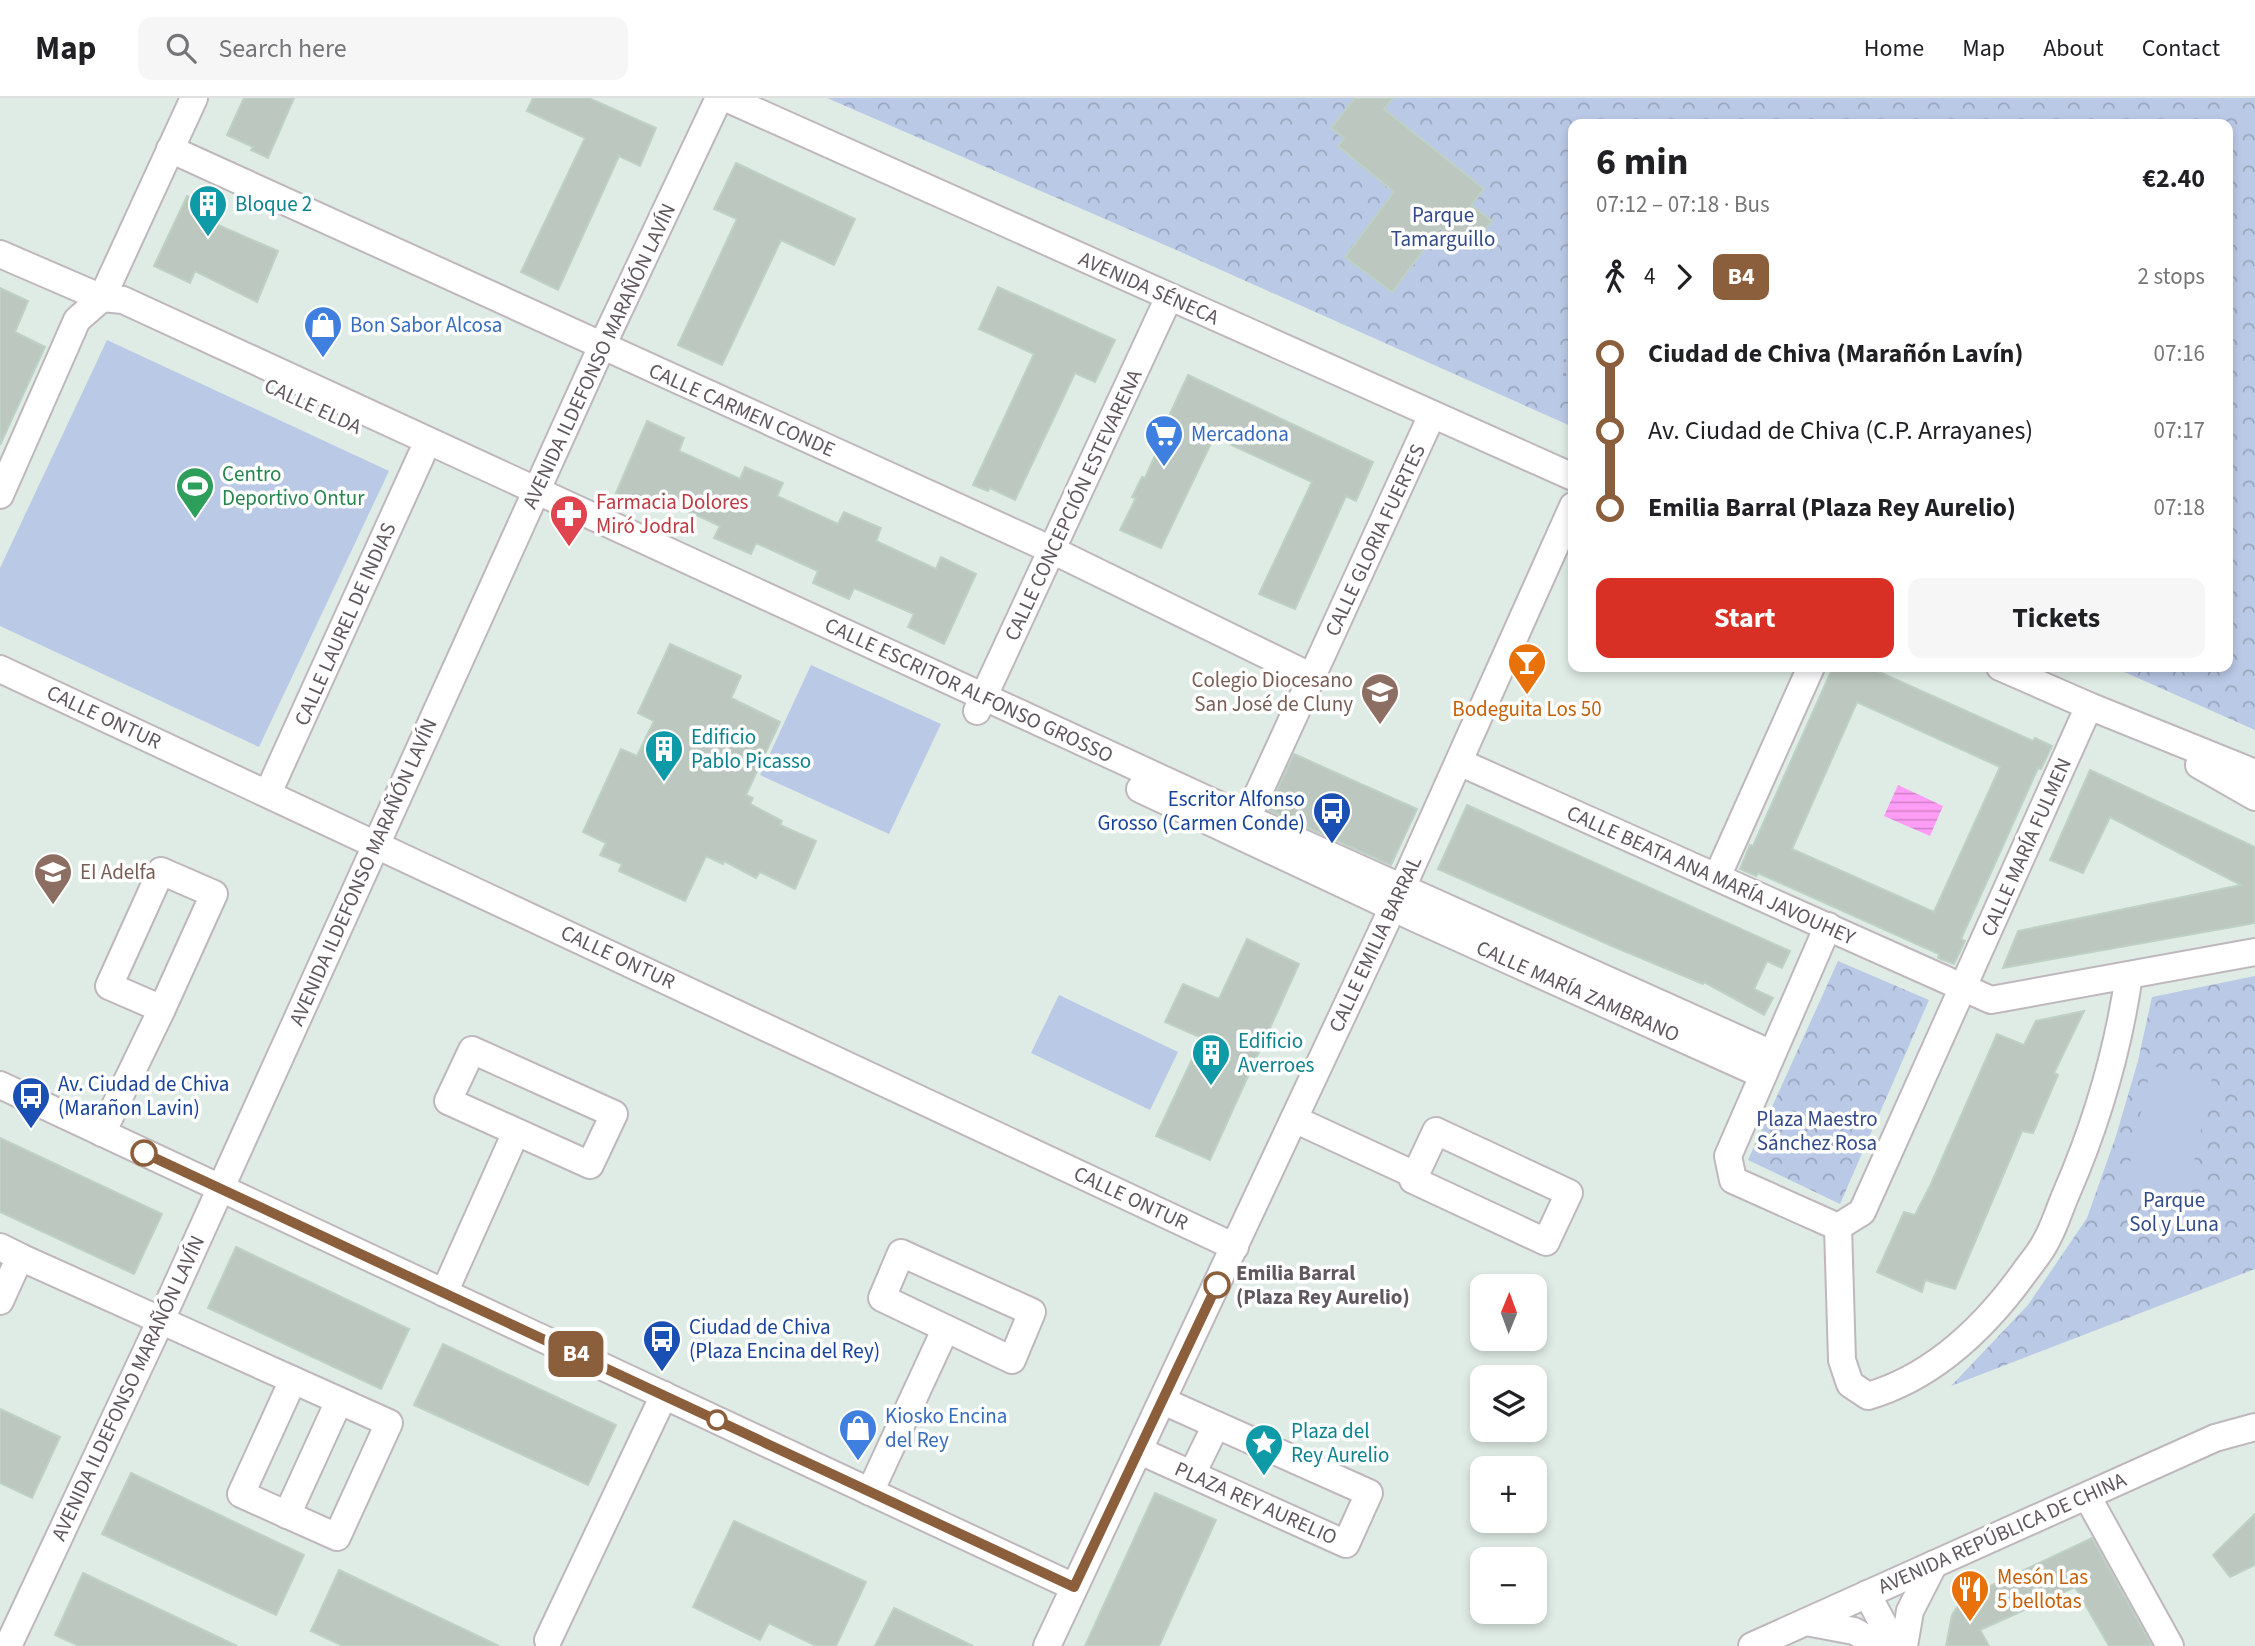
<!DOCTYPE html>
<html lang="en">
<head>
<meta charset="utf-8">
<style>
	body { margin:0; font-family:"Source Sans 3",sans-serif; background:#f6f6f6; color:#202124; height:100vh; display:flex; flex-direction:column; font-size:26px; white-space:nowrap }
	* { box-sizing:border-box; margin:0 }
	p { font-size:23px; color:#757577 }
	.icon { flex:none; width:38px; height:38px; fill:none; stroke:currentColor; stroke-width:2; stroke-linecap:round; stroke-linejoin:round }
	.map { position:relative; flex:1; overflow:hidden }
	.drawer { position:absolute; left:1568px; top:21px; width:665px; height:553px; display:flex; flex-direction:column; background:#fff; border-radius:14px; box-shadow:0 4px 10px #0003 }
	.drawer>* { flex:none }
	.badge { padding:0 14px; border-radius:10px; font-size:24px; line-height:46px }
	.needle { width:46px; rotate:1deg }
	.buttons { position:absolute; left:1470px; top:1176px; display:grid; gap:14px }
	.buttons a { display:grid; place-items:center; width:77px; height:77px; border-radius:14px; background:#fff; box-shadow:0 4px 10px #0003; font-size:35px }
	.map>.badge { position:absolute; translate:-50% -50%; box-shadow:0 0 0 4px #fff }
	.legs { display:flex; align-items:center; gap:10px; height:77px; padding:0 28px; font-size:23px }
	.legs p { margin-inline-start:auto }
	.summary { display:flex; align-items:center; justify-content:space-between; height:119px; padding:0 28px }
	h1 { font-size:38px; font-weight:700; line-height:52px }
	.primary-button { display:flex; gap:14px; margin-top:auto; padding:14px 28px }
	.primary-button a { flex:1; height:80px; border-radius:14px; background:#d93025; color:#fff; font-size:28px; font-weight:700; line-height:80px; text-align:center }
	.primary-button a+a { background:#f6f6f6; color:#202124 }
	ul { padding:0 28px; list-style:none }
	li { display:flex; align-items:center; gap:24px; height:77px; font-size:26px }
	li i { display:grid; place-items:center; width:10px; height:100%; margin:0 9px; background:currentColor }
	li i::after { content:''; width:18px; height:18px; margin:-9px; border:5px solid; border-radius:50%; background:#fff }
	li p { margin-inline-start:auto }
	li:first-child i { background:linear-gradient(#0000 50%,currentColor 0) }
	li:last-child i { background:linear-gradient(currentColor 50%,#0000 0) }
	header { display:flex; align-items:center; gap:42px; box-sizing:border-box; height:98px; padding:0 35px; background:#fff; border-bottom:2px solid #e0e0e0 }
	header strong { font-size:33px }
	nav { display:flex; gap:38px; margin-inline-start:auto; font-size:24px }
	.search { width:490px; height:63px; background:#f6f6f6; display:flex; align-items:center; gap:18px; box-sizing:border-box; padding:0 24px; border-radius:14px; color:#757577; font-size:26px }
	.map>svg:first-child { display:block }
	.park { fill:url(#park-crowns) }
	.garden { fill:url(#garden-dots) }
	.pitch { fill:#bac9e6 }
	.water { fill:url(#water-rules) }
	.building { fill:#bcc7c0; stroke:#bdd1c4; stroke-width:2; fill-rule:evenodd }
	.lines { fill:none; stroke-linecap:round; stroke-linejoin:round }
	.minor-casing { stroke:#bfb7bd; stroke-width:30 }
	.minor { stroke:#fff; stroke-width:26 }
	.line-1-casing { stroke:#fff; stroke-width:16 }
	.line-1 { stroke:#8b5e3c; stroke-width:10 }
	.stop-1-dot { fill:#fff; stroke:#8b5e3c; stroke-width:3.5 }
	.labels { text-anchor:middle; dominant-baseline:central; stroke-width:7; stroke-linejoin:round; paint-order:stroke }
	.culture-label { font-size:21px; fill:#0d838f; stroke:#fff; text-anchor:start }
	.park-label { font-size:21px; fill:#314a88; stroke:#fff }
	.street-label { font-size:21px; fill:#61585f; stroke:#fff }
	.shop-label { font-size:21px; fill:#366cbe; stroke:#fff; text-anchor:start }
	.leisure-label { font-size:21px; fill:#27864d; stroke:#fff; text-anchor:start }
	.health-label { font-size:21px; fill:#be3a42; stroke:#fff; text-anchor:start }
	.education-label { font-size:21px; fill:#785e54; stroke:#fff; text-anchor:end }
	.food-label { font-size:21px; fill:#c56008; stroke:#fff }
	.transit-label { font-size:21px; fill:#164399; stroke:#fff; text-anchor:start }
	.stop-label { font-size:21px; font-weight:bold; fill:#61585f; stroke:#fff; text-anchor:start }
</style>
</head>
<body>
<header>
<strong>Map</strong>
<div class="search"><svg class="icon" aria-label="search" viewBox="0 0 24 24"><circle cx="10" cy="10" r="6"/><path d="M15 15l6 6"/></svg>Search here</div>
<nav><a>Home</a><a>Map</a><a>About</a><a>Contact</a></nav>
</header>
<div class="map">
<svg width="2255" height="1548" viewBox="0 0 2255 1548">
	<defs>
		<pattern id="park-crowns" width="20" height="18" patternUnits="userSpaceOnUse" patternTransform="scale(1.75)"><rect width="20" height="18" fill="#bac9e6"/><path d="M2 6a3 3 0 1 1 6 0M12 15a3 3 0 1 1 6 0" fill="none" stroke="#9ba6be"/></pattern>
		<pattern id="garden-dots" width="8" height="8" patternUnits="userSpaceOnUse" patternTransform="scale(1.75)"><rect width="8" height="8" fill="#bac9e6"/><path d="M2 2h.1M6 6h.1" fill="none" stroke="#9ba6be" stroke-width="1.8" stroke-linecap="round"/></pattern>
		<pattern id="water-rules" width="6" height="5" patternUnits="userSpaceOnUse" patternTransform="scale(1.75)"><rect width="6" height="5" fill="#ff9df6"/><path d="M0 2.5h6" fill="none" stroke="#d283ca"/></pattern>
	</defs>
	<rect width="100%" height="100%" fill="#dfece5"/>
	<g class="park">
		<path d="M827,0H2255V632L2113,569H2228V26H1573V329L1174,151Z"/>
		<path d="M1838,863L1929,902L1840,1106L1748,1062Z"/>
		<path d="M2255,878V1171L1951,1288L2028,1207L2087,1120L2116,1038L2138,963L2152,899Z"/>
	</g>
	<path class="garden" d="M1573,241V289L1556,281Z"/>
	<g class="pitch">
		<path d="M107,242L389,373L259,649L0,528V470Z"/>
		<path d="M811,567L941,626L889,736L760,677Z"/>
		<path d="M1059,897L1178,954L1150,1012L1031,955Z"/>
		<path d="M2151,968L2212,981L2186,1101L2125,1088Z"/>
	</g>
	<path class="water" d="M1898,687L1943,708L1930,738L1884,718Z"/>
	<g class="building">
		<path d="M244,0H294L268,60L251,52L253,49L227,37Z"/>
		<path d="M533,0H589L656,30L640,68L619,58L558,192L521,174L585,40L527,13Z"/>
		<path d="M1355,0H1393L1384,11L1484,91L1471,107L1492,123L1468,152L1440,130L1392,194L1345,159L1394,94L1338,48L1344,40L1331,30Z"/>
		<path d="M736,65L855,121L834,167L781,142L722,267L678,247L737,121L714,111Z"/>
		<path d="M187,98L223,114L218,127L278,153L257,204L195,173L190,185L154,168Z"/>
		<path d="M998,189L1115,242L1095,284L1075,275L1015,402L990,390L988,393L973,387L1034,256L979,231Z"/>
		<path d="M0,190L28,203L15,234L45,249L0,347Z"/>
		<path d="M1188,277L1373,364L1356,403L1346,398L1295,511L1259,496L1312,384L1214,339L1161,450L1120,432L1136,400L1132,399L1142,379L1145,380L1172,319L1169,318Z"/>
		<path d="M647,323L684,340L679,353L740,381L745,369L783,385L777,398L838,426L844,414L881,430L876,443L936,471L941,459L976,476L944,546L908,529L914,516L854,490L849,501L813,485L818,473L756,445L751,456L714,440L720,428L657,399L652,410L616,395Z"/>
		<path d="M670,546L741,578L731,600L780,624L746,697L753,700L750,706L782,723L780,727L816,743L795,791L760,774L756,780L724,763L723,766L706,758L685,803L619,773L622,766L600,757L606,745L583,734L621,651L637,658L654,623L638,615Z"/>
		<path d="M1833,569H1868L2033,643L2035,640L2052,648L2041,671L2038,670L1961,841L1965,843L1954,866L1938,860L1939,856L1758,775L1756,778L1740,771L1750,747L1753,748ZM1857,604L2000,669L1934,814L1792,751Z"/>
		<path d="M1294,656L1417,711L1391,767L1268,712Z"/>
		<path d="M2090,672L2255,749V825L2003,870L2018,833L2241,787L2110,719L2083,775L2050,762Z"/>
		<path d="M1467,707L1790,853L1782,870L1767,863L1754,891L1773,900L1764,917L1704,884L1703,886L1612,848L1438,771Z"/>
		<path d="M1247,841L1299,866L1210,1062L1156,1038L1202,940L1165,924L1183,886L1219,901Z"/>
		<path d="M2084,913L2054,975L2058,977L2033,1035L2022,1033L1955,1191L1925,1182L1922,1194L1877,1174L1904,1114L1915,1117L1931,1086L1997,936L2024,947L2036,923Z"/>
		<path d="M0,1040L162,1116L134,1176L0,1114Z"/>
		<path d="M236,1149L409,1231L381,1291L208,1210Z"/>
		<path d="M443,1246L616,1327L588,1387L414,1307Z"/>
		<path d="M0,1311L60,1339L32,1400L0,1385Z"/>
		<path d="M131,1375L304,1457L276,1517L102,1436Z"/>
		<path d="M1155,1395L1216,1422L1159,1548H1085Z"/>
		<path d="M2255,1416V1467L2230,1479L2213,1457Z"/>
		<path d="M734,1423L866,1484L836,1548H816L769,1525L760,1542L693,1509Z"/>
		<path d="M2092,1440L2152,1548H2109L2075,1489L1980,1532L1989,1548H1946L1952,1517L1960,1505L1973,1496Z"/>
		<path d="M339,1472L499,1548H343L311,1533Z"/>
		<path d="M83,1475L237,1548H79L55,1537Z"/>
		<path d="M894,1510L973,1548H875Z"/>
	</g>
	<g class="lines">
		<defs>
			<g id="minor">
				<path d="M726,0L1573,379"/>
				<path d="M170,51L1052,452L1312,579"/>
				<path d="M0,156L102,200L123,202L1247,720L1772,956"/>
				<path d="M0,397L77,222L102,200L194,0"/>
				<path d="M2000,569L2089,608L2255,675"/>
				<path d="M0,571L1235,1149"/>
				<path d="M977,613L1169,199"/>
				<path d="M1459,664L1991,902L2255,854"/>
				<path d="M2199,667L2255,699"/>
				<path d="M1140,691L1417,821L1763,977"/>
				<path d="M268,695L421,358"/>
				<path d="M1247,720L1432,317"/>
				<path d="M1717,779L1811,569"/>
				<path d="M1828,828L1728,1058L1733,1082L1838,1129"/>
				<path d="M472,952L614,1016L590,1067L448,1003Z"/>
				<path d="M0,987L1074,1489"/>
				<path d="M1294,1021L1415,1077"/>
				<path d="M1436,1033L1569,1095L1546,1144L1413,1082Z"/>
				<path d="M102,1035L162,911L214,796L161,773L109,888L162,911"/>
				<path d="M1838,1129L1842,1262L1850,1286L1868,1298C1933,1279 1985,1229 2024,1175C2031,1165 2040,1155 2045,1145C2054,1130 2059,1112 2066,1096C2097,1025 2118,953 2129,877"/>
				<path d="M1838,1129L1862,1114L2089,608"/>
				<path d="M0,1149L20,1159L0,1203"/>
				<path d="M901,1155L1032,1214L1012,1262L882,1200Z"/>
				<path d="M20,1159L293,1282"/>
				<path d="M444,1195L516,1034"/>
				<path d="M293,1282L389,1325L337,1439L241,1396Z"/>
				<path d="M1140,1353L1346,1446L1369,1395L1163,1303"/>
				<path d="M1192,1376L1216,1327"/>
				<path d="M870,1394L945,1232"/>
				<path d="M2087,1398L2170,1548"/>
				<path d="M287,1417L339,1303"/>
				<path d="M1867,1496L1895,1548"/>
				<path d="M1806,1524L1854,1533L1881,1548"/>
				<path d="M548,1542L664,1297"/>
				<path d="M8,1548L161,1222L602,248L719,0"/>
				<path d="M1047,1548L1402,790L1573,408"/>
				<path d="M1752,1548L2215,1340L2255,1329"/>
				<path d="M1904,1548L1910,1513L1934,1466"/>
			</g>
		</defs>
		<use href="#minor" class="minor-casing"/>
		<use href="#minor" class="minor"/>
	</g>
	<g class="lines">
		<defs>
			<path id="line-1" d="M144,1055L1074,1489L1217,1187"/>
		</defs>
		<use href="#line-1" class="line-1-casing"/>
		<use href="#line-1" class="line-1"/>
	</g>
	<defs>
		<symbol id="building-pin" viewBox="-11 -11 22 30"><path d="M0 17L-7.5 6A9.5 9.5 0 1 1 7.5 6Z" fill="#0f9aa8" stroke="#fff"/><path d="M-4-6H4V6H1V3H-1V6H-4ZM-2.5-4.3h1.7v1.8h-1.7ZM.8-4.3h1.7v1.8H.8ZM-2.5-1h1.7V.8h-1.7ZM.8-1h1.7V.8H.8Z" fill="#fff"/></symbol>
		<symbol id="shop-pin" viewBox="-11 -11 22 30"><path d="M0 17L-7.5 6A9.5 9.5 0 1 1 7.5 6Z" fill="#3f7fe0" stroke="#fff"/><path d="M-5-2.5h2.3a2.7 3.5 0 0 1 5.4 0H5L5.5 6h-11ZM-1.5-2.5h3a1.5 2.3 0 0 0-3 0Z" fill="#fff"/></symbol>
		<symbol id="supermarket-pin" viewBox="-11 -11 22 30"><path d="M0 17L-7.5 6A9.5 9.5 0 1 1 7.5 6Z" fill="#3f7fe0" stroke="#fff"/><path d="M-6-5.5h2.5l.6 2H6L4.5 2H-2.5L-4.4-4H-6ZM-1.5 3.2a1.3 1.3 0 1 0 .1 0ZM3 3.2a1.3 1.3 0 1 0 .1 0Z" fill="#fff"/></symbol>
		<symbol id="stadium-pin" viewBox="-11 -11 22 30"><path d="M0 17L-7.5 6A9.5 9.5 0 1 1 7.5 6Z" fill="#2e9e5b" stroke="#fff"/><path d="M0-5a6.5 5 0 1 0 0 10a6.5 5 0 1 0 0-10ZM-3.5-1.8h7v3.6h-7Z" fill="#fff"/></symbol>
		<symbol id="pharmacy-pin" viewBox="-11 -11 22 30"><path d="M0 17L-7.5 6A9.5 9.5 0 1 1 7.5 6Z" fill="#e0444e" stroke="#fff"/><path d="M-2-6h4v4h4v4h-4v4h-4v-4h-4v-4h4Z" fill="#fff"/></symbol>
		<symbol id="bar-pin" viewBox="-11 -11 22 30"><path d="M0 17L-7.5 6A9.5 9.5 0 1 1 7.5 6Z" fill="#e8710a" stroke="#fff"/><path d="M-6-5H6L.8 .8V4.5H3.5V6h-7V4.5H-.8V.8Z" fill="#fff"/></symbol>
		<symbol id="school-pin" viewBox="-11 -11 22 30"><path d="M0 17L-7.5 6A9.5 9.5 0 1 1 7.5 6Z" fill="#8d6e63" stroke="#fff"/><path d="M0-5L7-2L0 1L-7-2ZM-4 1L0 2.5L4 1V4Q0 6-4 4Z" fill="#fff"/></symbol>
		<symbol id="bus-pin" viewBox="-11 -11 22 30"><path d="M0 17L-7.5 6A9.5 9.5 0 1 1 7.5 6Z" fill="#1a4fb4" stroke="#fff"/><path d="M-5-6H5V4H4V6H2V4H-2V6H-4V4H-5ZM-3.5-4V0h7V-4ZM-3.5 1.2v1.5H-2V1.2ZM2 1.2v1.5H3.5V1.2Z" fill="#fff"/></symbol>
		<symbol id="sight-pin" viewBox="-11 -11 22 30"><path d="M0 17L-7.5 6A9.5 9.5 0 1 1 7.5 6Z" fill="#0f9aa8" stroke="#fff"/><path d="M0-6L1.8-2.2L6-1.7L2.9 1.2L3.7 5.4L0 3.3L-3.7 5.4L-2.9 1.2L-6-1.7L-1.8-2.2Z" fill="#fff"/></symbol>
		<symbol id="restaurant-pin" viewBox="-11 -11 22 30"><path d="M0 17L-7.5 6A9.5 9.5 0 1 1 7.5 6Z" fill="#e8710a" stroke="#fff"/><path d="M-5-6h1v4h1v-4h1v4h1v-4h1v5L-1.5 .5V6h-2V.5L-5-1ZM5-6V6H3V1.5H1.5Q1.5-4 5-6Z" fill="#fff"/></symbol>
	</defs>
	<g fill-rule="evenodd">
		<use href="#building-pin" x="186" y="84" width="44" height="60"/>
		<use href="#shop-pin" x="301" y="205" width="44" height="60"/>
		<use href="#supermarket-pin" x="1142" y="314" width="44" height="60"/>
		<use href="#stadium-pin" x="173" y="366" width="44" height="60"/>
		<use href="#pharmacy-pin" x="547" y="394" width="44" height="60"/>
		<use href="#bar-pin" x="1505" y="542" width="44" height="60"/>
		<use href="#school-pin" x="1358" y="572" width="44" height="60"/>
		<use href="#building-pin" x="642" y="629" width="44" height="60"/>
		<use href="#bus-pin" x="1310" y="691" width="44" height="60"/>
		<use href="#school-pin" x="31" y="752" width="44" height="60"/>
		<use href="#building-pin" x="1189" y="933" width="44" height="60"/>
		<use href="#bus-pin" x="9" y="976" width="44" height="60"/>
		<use href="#bus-pin" x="640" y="1219" width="44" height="60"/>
		<use href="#shop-pin" x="836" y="1308" width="44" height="60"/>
		<use href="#sight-pin" x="1242" y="1323" width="44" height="60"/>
		<use href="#restaurant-pin" x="1948" y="1469" width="44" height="60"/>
	</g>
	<g class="stop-1-dot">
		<circle cx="144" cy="1055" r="12"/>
		<circle cx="1217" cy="1187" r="12"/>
		<circle cx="717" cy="1322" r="9"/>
	</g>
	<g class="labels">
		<g class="culture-label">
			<text x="235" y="106">Bloque 2</text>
			<text x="691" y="639">Edificio<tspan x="691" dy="24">Pablo Picasso</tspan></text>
			<text x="1238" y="943">Edificio<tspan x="1238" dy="24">Averroes</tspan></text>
			<text x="1291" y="1333">Plaza del<tspan x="1291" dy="24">Rey Aurelio</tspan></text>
		</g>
		<g class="park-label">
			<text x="1443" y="117">Parque<tspan x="1443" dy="24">Tamarguillo</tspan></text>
			<text x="1817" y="1021">Plaza Maestro<tspan x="1817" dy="24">Sánchez Rosa</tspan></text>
			<text x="2174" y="1102">Parque<tspan x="2174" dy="24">Sol y Luna</tspan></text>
		</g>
		<g class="street-label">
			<text transform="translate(1149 190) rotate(24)">AVENIDA SÉNECA</text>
			<text transform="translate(599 258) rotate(-65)">AVENIDA ILDEFONSO MARAÑÓN LAVÍN</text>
			<text transform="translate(313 308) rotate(25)">CALLE ELDA</text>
			<text transform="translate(742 312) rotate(24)">CALLE CARMEN CONDE</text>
			<text transform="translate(1073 407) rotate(-65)">CALLE CONCEPCIÓN ESTEVARENA</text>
			<text transform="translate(1375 442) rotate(-65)">CALLE GLORIA FUERTES</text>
			<text transform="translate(345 526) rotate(-66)">CALLE LAUREL DE INDIAS</text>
			<text transform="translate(969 592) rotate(25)">CALLE ESCRITOR ALFONSO GROSSO</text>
			<text transform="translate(104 619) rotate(25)">CALLE ONTUR</text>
			<text transform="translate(2026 749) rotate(-66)">CALLE MARÍA FULMEN</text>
			<text transform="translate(363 774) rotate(-66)">AVENIDA ILDEFONSO MARAÑÓN LAVÍN</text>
			<text transform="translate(1711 777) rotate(24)">CALLE BEATA ANA MARÍA JAVOUHEY</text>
			<text transform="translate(1375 846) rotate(-65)">CALLE EMILIA BARRAL</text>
			<text transform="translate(618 859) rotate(25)">CALLE ONTUR</text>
			<text transform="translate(1578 893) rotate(24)">CALLE MARÍA ZAMBRANO</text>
			<text transform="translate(1131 1100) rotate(25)">CALLE ONTUR</text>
			<text transform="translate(128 1290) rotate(-65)">AVENIDA ILDEFONSO MARAÑÓN LAVÍN</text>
			<text transform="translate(1256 1405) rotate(24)">PLAZA REY AURELIO</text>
			<text transform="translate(2002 1435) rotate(-24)">AVENIDA REPÚBLICA DE CHINA</text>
		</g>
		<g class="shop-label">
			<text x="350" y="227">Bon Sabor Alcosa</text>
			<text x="1191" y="336">Mercadona</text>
			<text x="885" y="1318">Kiosko Encina<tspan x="885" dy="24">del Rey</tspan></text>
		</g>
		<g class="leisure-label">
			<text x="222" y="376">Centro<tspan x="222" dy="24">Deportivo Ontur</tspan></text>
		</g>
		<g class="health-label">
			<text x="596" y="404">Farmacia Dolores<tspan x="596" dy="24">Miró Jodral</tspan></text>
		</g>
		<g class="education-label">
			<text x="1353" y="582">Colegio Diocesano<tspan x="1353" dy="24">San José de Cluny</tspan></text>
			<text x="80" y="774" text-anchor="start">EI Adelfa</text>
		</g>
		<g class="food-label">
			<text x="1527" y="611">Bodeguita Los 50</text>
			<text x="1997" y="1479" text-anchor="start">Mesón Las<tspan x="1997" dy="24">5 bellotas</tspan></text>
		</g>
		<g class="transit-label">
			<text x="1305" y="701" text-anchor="end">Escritor Alfonso<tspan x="1305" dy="24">Grosso (Carmen Conde)</tspan></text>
			<text x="58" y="986">Av. Ciudad de Chiva<tspan x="58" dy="24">(Marañon Lavin)</tspan></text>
			<text x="689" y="1229">Ciudad de Chiva<tspan x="689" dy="24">(Plaza Encina del Rey)</tspan></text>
		</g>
		<g class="stop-label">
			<text x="1236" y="1175">Emilia Barral<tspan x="1236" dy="24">(Plaza Rey Aurelio)</tspan></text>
		</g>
	</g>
</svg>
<div class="buttons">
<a><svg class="needle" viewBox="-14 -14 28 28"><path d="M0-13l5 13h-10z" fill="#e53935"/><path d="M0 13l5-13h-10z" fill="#757577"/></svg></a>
<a><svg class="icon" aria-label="layers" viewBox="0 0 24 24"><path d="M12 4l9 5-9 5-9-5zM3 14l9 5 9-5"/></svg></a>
<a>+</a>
<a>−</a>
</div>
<b class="badge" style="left:576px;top:1256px;background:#8b5e3c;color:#fff">B4</b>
<section class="drawer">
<div class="summary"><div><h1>6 min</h1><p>07:12 – 07:18 · Bus</p></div><b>€2.40</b></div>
<div class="legs"><svg class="icon" aria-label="walk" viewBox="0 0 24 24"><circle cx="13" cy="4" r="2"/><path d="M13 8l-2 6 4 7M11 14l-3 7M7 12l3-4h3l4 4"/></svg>4<svg class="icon" aria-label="forward" viewBox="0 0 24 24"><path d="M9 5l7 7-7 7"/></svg><b class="badge" style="background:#8b5e3c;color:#fff">B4</b><p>2 stops</p></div>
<ul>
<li><i style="color:#8b5e3c"></i><b>Ciudad de Chiva (Marañón Lavín)</b><p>07:16</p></li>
<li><i style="color:#8b5e3c"></i><span>Av. Ciudad de Chiva (C.P. Arrayanes)</span><p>07:17</p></li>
<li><i style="color:#8b5e3c"></i><b>Emilia Barral (Plaza Rey Aurelio)</b><p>07:18</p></li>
</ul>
<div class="primary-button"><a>Start</a><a>Tickets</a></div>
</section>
</div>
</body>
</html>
